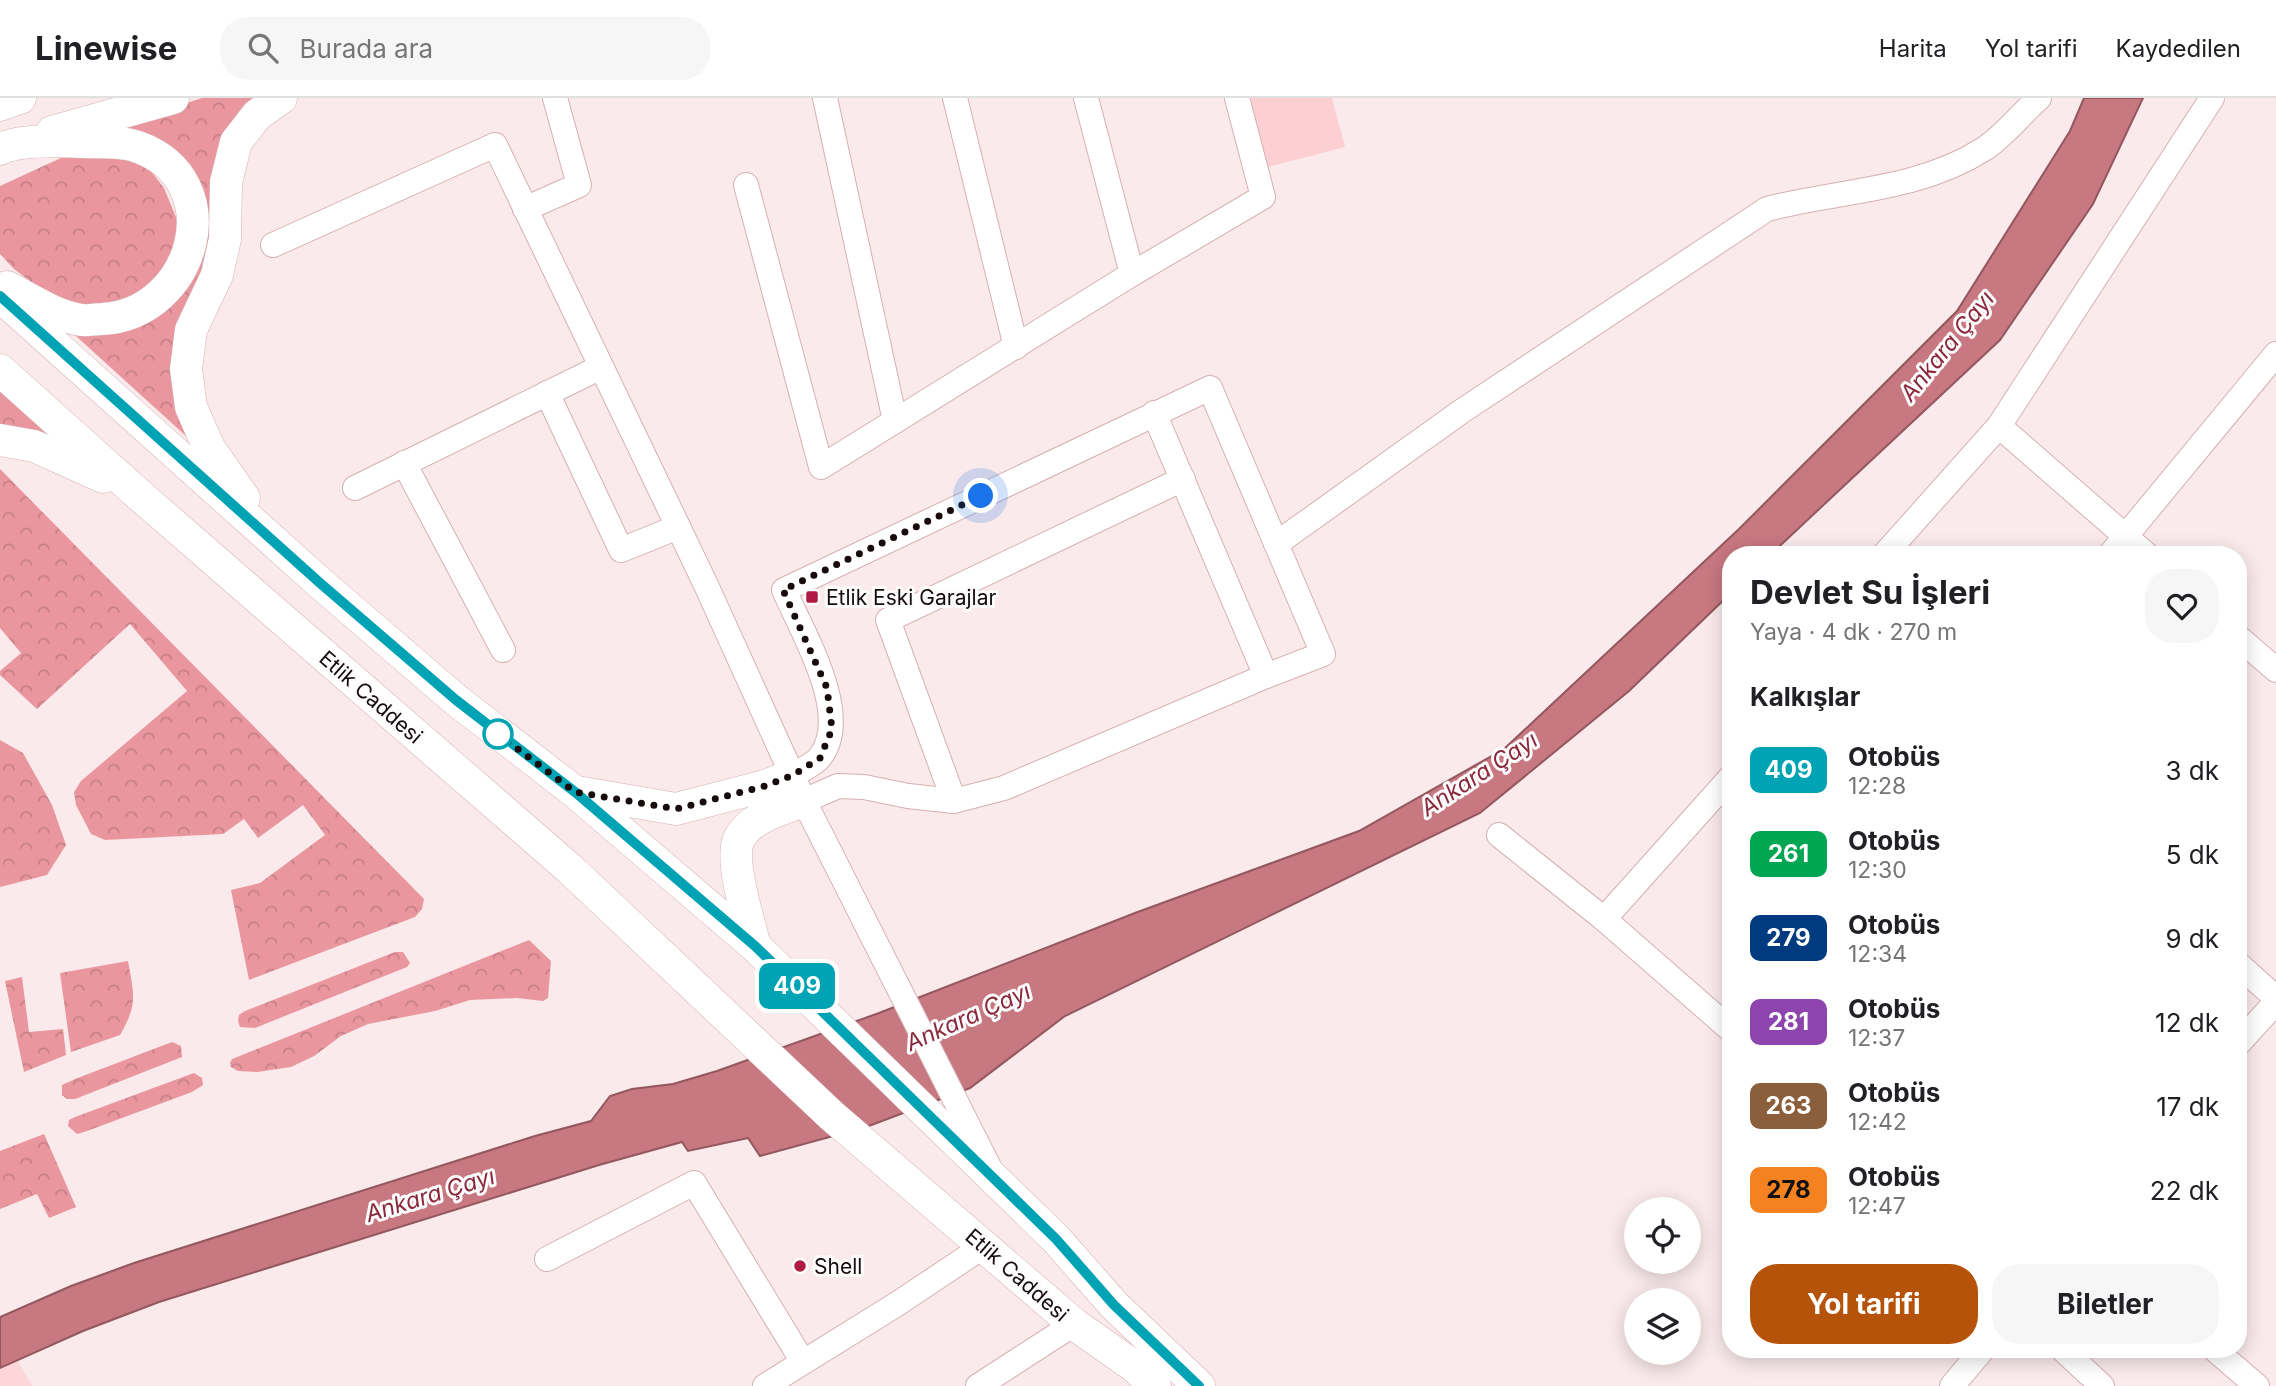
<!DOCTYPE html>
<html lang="tr">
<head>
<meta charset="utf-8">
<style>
	body { margin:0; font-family:Inter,sans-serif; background:#f6f6f6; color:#202124; height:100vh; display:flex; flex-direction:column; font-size:26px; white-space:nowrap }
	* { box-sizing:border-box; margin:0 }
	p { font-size:23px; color:#757577 }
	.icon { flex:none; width:38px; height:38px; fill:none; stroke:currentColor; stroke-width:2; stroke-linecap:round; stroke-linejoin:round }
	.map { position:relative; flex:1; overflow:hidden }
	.details { position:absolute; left:1722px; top:448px; width:525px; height:812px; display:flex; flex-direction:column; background:#fff; border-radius:28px; box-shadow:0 4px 18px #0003 }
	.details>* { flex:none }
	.badge { padding:0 14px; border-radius:10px; font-size:24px; line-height:46px }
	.controls { position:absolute; left:1624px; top:1099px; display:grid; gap:14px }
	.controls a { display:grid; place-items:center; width:77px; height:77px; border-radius:50%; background:#fff; box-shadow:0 4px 18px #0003; font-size:35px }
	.you { position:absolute; width:35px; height:35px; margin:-18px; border:5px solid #fff; border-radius:50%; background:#1a73e8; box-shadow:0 0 0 10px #1a73e833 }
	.map>.badge { position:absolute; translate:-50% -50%; box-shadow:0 0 0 4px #fff }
	h2 { padding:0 28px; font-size:26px; line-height:63px }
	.round { display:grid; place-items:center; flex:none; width:74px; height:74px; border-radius:28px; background:#f6f6f6 }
	.headline { display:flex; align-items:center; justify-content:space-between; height:119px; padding:0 28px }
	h1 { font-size:33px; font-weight:700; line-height:52px }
	.cta { display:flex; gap:14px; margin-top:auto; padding:14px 28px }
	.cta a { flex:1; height:80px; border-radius:28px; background:#b45309; color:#fff; font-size:28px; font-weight:700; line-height:80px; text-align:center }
	.cta a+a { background:#f6f6f6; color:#202124 }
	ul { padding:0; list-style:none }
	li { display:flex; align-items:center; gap:21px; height:84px; padding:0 28px }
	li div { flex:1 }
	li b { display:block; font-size:26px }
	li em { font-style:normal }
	li .badge { min-width:77px; font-weight:700; text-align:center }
	header { display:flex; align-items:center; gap:42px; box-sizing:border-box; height:98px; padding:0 35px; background:#fff; border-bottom:2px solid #e0e0e0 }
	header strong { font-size:33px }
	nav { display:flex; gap:38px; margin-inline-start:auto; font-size:24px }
	.search { width:490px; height:63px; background:#f6f6f6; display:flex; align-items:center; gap:18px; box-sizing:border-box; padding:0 24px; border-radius:28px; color:#757577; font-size:26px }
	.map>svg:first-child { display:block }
	.built { fill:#fdd6d9 }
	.green { fill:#fcd0d3 }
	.forest { fill:url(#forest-crowns) }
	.water { fill:#c87881; stroke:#93575e; stroke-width:2 }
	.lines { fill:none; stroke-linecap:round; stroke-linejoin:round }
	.minor-casing { stroke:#d6b0b3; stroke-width:26 }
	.major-casing { stroke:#d6b0b3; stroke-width:33 }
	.minor { stroke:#fff; stroke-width:24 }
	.major { stroke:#fff; stroke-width:32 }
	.line-casing { stroke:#fff; stroke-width:16 }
	.line { stroke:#00a3b4; stroke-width:10 }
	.walk { stroke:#170b0c; stroke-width:7; stroke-dasharray:0 12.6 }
	.poi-dot { fill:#ae1a42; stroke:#fcfcfc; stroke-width:2.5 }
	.stop-dot { fill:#fff; stroke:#00a3b4; stroke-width:3.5 }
	.labels { text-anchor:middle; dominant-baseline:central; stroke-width:6; stroke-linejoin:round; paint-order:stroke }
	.poi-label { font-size:21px; fill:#170b0c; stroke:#fcfcfc; text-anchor:start }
	.street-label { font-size:21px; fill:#170b0c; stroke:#fcfcfc }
	.water-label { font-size:23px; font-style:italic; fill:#8a293c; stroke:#fcfcfc }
</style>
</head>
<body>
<header>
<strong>Linewise</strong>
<div class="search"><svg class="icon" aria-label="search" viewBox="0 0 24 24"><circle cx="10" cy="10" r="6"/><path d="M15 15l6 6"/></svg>Burada ara</div>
<nav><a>Harita</a><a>Yol tarifi</a><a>Kaydedilen</a></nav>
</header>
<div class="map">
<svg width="2276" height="1288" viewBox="0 0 2276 1288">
	<defs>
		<pattern id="forest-crowns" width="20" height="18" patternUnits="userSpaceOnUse" patternTransform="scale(1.75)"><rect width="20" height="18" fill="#e9969f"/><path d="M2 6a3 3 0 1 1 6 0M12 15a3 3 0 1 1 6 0" fill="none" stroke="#c78088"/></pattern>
	</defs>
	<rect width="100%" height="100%" fill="#faeaeb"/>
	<path class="built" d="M17,1262L32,1288H0V1270Z"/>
	<path class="green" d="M1245,0H1332L1345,49L1264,70Z"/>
	<g class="forest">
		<path d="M202,0H264L215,126L175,280L186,338L65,228L133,227L201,123L115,28Z"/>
		<path d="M110,58L147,68L164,90L178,124L173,151L156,182L129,205L96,212L54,201L14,171L0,156V88L63,59Z"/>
		<path d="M0,288L58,343L0,331Z"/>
		<path d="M0,371L424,801L422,811L415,819L249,882L231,792L260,785L325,737L303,707L258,740L244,721L223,736L105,742L91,736L76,707L74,694L81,683L187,593L130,526L37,611L0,577V573L21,555L0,530Z"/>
		<path d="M0,642L23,655L52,707L66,747L47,777L0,789Z"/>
		<path d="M529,842L551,863L548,900L543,903L517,900L470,902L435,913L368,926L341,938L314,958L291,969L257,974L238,973L231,969L230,965L232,961Z"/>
		<path d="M395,854H403L410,865L407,869L255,930L240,929L238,923L239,917L245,913Z"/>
		<path d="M128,863C134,897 138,906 120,937L71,954L60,875Z"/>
		<path d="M22,879L29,934L63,931L66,957L24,974L5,883Z"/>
		<path d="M172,944L181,948L182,959L75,1001H67L62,997V987L75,981Z"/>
		<path d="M194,975L202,980L203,987L192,994L87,1033L77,1036L68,1028L69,1022L75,1019Z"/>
		<path d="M44,1036L76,1109L49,1120L37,1096L0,1111V1053Z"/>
	</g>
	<path class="water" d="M2084,0H2143L2093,106L2000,242L1770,457H1731V495L1629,593L1480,715L1065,918L970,990L866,1029L760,1058L748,1040L688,1053L682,1044L599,1067L159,1204L83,1233L0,1270V1219L71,1188L134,1165L535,1038L591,1023L610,998L632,991L673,986L717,973L879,915L1135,815L1359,733L1504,651L1739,431L1957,213L2070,33Z"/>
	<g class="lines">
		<defs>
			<g id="minor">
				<path d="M825,0L895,323"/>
				<path d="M955,0L1016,249"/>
				<path d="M1086,0L1132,176"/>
				<path d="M746,87L821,369L1132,176L1263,99L1237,0"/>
				<path d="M525,111L579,87L555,0"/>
				<path d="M273,147L495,47L706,487L804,703L989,1069"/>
				<path d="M547,295L621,452L678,429"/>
				<path d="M1999,328L2147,457"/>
				<path d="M404,365L503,552"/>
				<path d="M355,390L601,269"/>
				<path d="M1276,446L1462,313L1767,111C1840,92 1918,93 1984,51C2004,38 2021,16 2039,0"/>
				<path d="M1884,457L1999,328L2212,0"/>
				<path d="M2110,457L2276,256"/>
				<path d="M2238,539L2276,572"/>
				<path d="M793,677C801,672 814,667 820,659C853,617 802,534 784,492L1210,290L1323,556L1266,578"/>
				<path d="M804,703L838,688L864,689L908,698L954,703L1004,690L1266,578L1154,315"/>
				<path d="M954,703L888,522L1183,381"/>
				<path d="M1499,737L1604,821L1731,932"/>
				<path d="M1604,821L1731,679"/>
				<path d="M2238,866L2276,900"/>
				<path d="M2238,946L2276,904"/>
				<path d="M547,1161L694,1085L803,1264"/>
				<path d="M2062,1251L2102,1288"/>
				<path d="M2214,1251L2257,1288"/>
				<path d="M765,1288L897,1206L984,1148"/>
				<path d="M978,1288L1074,1226"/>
				<path d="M1952,1288L1983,1251"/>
			</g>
			<g id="major">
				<path d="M0,7L20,0"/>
				<path d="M52,34L173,0"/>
				<path d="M0,51C20,41 61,43 84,44C101,45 122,43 138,49C232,83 195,216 102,221C95,221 87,223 81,222C55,218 30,201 7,189"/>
				<path d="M0,198L320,485L456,602L575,694L755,848L1056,1141L1114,1207L1199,1288"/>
				<path d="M0,272L137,395L570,771L832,1018L1074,1226L1135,1269L1155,1288"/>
				<path d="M0,342L34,348L103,379"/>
				<path d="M244,400L209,350L191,309L186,271L191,232L217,177L225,141L226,84L236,44L257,17L281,0"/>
				<path d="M577,694L676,711L765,688L793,677"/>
				<path d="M755,848C749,825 729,761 739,741C750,719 783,711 804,703"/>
			</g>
		</defs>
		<use href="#minor" class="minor-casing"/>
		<use href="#major" class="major-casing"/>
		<use href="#minor" class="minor"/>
		<use href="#major" class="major"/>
	</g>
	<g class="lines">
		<defs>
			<path id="line" d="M0,198L320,485L456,602L575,694L755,848L1056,1141L1114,1207L1199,1288"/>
		</defs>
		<use href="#line" class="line-casing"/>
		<use href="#line" class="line"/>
		<path class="walk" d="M498,636L575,694L676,711L765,688L793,677L820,660L832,631L827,590L783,492L981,398"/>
	</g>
	<g class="poi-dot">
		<rect x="805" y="492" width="14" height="14" rx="3.5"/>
		<circle cx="800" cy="1168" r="7"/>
	</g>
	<circle class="stop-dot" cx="498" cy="636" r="14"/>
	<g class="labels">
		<g class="poi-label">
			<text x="826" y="499">Etlik Eski Garajlar</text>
			<text x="814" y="1168">Shell</text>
		</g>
		<g class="street-label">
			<text transform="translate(371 599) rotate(41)">Etlik Caddesi</text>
			<text transform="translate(1017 1177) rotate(41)">Etlik Caddesi</text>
		</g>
		<g class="water-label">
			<text transform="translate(1947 248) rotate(-51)">Ankara Çayı</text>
			<text transform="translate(1479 676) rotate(-33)">Ankara Çayı</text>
			<text transform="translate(968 919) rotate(-24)">Ankara Çayı</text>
			<text transform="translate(430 1097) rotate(-17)">Ankara Çayı</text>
		</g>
	</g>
</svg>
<div class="controls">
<a><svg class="icon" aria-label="locate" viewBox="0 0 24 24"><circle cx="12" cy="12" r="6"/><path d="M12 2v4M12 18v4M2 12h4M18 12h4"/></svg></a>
<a><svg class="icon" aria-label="layers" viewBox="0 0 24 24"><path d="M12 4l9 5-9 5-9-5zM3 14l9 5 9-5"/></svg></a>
</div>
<div class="you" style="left:981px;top:398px"></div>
<b class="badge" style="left:797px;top:888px;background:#00a3b4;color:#fff">409</b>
<section class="details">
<div class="headline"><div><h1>Devlet Su İşleri</h1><p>Yaya · 4 dk · 270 m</p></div><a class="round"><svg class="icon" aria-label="heart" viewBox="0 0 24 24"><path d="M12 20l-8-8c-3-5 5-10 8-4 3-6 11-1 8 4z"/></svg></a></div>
<h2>Kalkışlar</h2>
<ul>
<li><span class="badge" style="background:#00a3b4;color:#fff">409</span><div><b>Otobüs</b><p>12:28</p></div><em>3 dk</em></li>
<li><span class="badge" style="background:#00a651;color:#fff">261</span><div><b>Otobüs</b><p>12:30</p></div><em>5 dk</em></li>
<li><span class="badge" style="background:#003b80;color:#fff">279</span><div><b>Otobüs</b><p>12:34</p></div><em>9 dk</em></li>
<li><span class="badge" style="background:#8e44ad;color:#fff">281</span><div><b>Otobüs</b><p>12:37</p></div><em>12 dk</em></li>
<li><span class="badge" style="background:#8b5e3c;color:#fff">263</span><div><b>Otobüs</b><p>12:42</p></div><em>17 dk</em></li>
<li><span class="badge" style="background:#f58220;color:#111">278</span><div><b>Otobüs</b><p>12:47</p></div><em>22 dk</em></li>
</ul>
<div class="cta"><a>Yol tarifi</a><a>Biletler</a></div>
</section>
</div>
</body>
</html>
